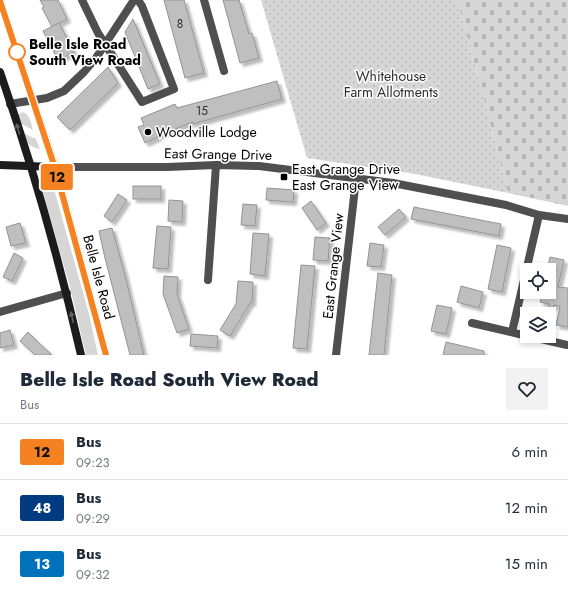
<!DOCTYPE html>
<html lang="en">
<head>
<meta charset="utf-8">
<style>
	body { margin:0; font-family:Jost,sans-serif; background:#f2f2f3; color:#1f2937; height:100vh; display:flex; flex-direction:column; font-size:15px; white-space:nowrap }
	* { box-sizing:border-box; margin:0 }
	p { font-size:13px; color:#747a83 }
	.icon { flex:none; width:22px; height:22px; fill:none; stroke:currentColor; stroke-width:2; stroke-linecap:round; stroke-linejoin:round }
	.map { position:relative; height:355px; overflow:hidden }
	.drawer { display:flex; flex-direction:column; background:#fff; flex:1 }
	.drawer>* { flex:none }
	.badge { padding:0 8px; border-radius:3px; font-size:14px; line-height:26px }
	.buttons { position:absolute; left:520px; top:263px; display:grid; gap:8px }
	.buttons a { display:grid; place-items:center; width:36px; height:36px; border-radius:0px; background:#fff; box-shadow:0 2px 6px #0003; font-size:20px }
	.map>.badge { position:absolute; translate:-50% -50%; box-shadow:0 0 0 2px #fff }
	.round { display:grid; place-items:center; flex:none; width:42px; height:42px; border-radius:0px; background:#f2f2f3 }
	.overview { display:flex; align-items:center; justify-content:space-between; height:68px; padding:0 20px }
	h1 { font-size:19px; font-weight:800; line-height:30px }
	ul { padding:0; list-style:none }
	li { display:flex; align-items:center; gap:12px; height:56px; padding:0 20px; border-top:1px solid #e0e1e3 }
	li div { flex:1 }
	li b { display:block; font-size:15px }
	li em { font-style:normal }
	li .badge { min-width:44px; font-weight:700; text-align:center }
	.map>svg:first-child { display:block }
	.grass { fill:#d6d6d6 }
	.cemetery { fill:url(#cemetery-stones) }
	.garden { fill:url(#garden-dots) }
	.building { fill:#bfbfbf; stroke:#939393; filter:url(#shadow) }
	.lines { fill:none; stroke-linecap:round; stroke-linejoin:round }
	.street { stroke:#4f4f4f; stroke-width:8 }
	.secondary { stroke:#1c1c1c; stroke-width:8 }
	.oneway { fill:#606060 }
	.line-casing { stroke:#fff; stroke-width:9 }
	.line { stroke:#f58220; stroke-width:6 }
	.stop-dot { fill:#fff; stroke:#f58220; stroke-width:2 }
	.poi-dot { fill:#000; stroke:#fff; stroke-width:1.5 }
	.labels { text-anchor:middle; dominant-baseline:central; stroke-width:3; stroke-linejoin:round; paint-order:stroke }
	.number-label { font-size:12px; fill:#303030 }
	.stop-label { font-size:14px; font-weight:bold; fill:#000; stroke:#fff; text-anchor:start }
	.park-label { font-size:14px; fill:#2d2d2d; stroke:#fff }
	.poi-label { font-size:14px; fill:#000; stroke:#fff; text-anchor:start }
	.street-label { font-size:14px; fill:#000; stroke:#fff }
</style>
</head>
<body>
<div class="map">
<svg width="568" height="355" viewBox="0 0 568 355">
	<defs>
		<pattern id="cemetery-stones" width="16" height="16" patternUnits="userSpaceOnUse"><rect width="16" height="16" fill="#d6d6d6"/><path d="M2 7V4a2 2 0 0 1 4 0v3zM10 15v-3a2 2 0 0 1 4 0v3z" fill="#b6b6b6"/></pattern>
		<pattern id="garden-dots" width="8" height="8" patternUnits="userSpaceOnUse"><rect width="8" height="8" fill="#d6d6d6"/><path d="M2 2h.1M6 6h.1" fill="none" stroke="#b6b6b6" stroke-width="1.8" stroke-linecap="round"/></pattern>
		<filter id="shadow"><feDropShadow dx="3.5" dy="3.5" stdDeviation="1" flood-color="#0004"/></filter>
	</defs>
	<rect width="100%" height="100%" fill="#fff"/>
	<g class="grass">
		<path d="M22,112C30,113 31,124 33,130L22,124H20L18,115Z"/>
		<path d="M23,133L36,139L40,149C29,147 26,143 23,133Z"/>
		<path d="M48,186H51L54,189L89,314L98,355H86L70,287L43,192V189Z"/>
	</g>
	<path class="cemetery" d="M457,0H568V206L508,193L478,76Z"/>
	<path class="garden" d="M261,0H457L478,76L508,193L415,174L307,158Z"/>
	<g class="building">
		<path d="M40,0H58L67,19L52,27L42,8L44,7Z"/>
		<path d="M164,0H184L204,73L185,78Z"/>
		<path d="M223,0H239L249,34L252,33L259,58L240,63Z"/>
		<path d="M133,19L160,84L148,89L125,32Z"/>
		<path d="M59,23L74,52L58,60L43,31Z"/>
		<path d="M108,67L118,83L70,130L57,117Z"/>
		<path d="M277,81L282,99L193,124V122L157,136L158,137L145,143L138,127L144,125L141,118L175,104L177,108Z"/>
		<rect x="133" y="186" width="28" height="13"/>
		<path d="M267,188L294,190L293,202L266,200Z"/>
		<path d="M118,194L127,200L112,222L104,216Z"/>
		<path d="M169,200L183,201L182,222L168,221Z"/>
		<path d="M311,201L326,223L317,230L302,208Z"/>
		<path d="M243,204L257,205L255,226L241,225Z"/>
		<path d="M414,207L501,224L499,236L411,219Z"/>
		<path d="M399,209L406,217L385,235L378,227Z"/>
		<path d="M20,223L26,243L11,246L6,227Z"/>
		<path d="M157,226L171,227L168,269L153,268Z"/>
		<path d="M112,228L125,275L144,355H130L105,258L99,231Z"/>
		<path d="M253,233L269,234L265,276L250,274Z"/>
		<path d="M315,237L330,238L328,261L313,260Z"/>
		<path d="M370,243L384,245L381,267L367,266Z"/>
		<path d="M497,245L511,248L502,292L488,289Z"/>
		<path d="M14,253L23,258L12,281L3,277Z"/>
		<path d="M550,257L564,260L558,287L568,288V327L556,325L560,306L554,305L553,308L549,307V304L540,302L542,292H549V270H547Z"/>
		<path d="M301,265L315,266L307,349L293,348Z"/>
		<path d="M378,273L392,275L384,355H369Z"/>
		<path d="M164,276L178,277L177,294L189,329L177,333L163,294Z"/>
		<path d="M238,281L253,282L252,303H250L230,336L220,330L236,304Z"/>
		<path d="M461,286L483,292L479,308L457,302Z"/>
		<path d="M437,305L452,308L446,334L431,331Z"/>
		<path d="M10,330L14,345L0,348V333Z"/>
		<path d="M28,332L38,342L52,355H35L20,341Z"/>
		<path d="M191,334L218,336L217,348L190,346Z"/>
		<path d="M446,342L484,351V355H443Z"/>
	</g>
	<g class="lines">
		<g class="street">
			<path d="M82,0L98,33L142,102L174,89L142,6L138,0"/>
			<path d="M204,0L224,71"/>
			<path d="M10,104L47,98L64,91L84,72L96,58L134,0"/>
			<path d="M55,167H167L216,165L259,166L393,183L506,205L539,215L568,219"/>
			<path d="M208,280L216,165"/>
			<path d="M0,312L67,293"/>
			<path d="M472,323L527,336"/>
			<path d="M512,332L539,215"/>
			<path d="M528,336L567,345"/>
			<path d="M336,355L356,179"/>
		</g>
		<g class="secondary">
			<path d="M0,1L55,167L106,355"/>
			<path d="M0,72C32,164 59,259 81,355"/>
			<path d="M0,165L55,167"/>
		</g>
	</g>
	<defs><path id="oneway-solid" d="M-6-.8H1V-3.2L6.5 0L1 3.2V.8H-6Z"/></defs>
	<g class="oneway">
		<use href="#oneway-solid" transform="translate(18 129) rotate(-107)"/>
		<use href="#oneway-solid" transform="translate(72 317) rotate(-103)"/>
	</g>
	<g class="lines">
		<defs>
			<path id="line" d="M0,1L55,168L106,355"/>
		</defs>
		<use href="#line" class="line-casing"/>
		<use href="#line" class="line"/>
	</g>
	<circle class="stop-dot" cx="17" cy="52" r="8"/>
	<g class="poi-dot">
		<circle cx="148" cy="132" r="4"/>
		<rect x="280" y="173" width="8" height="8" rx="2"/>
	</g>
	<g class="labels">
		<g class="number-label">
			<text x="180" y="24">8</text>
			<text x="202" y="111">15</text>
		</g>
		<g class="stop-label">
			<text x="29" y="44">Belle Isle Road<tspan x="29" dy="16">South View Road</tspan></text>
		</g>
		<g class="park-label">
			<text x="391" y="76">Whitehouse<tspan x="391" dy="16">Farm Allotments</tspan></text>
		</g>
		<g class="poi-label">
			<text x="156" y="132">Woodville Lodge</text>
			<text x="292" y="169">East Grange Drive<tspan x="292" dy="16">East Grange View</tspan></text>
		</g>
		<g class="street-label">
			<text transform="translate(218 154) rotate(1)">East Grange Drive</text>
			<text transform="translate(333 266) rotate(-84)">East Grange View</text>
			<text transform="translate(99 277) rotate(75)">Belle Isle Road</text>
		</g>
	</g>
</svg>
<div class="buttons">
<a><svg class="icon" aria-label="locate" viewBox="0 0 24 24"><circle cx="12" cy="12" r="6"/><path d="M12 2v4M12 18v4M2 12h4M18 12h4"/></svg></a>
<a><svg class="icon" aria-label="layers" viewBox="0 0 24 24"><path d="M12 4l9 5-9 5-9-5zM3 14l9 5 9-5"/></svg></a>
</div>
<b class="badge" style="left:57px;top:177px;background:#f58220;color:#111">12</b>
</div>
<section class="drawer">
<div class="overview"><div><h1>Belle Isle Road South View Road</h1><p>Bus</p></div><a class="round"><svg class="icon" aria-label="heart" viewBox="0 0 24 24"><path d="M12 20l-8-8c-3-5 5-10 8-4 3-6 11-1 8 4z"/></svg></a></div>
<ul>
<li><span class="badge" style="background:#f58220;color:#111">12</span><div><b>Bus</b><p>09:23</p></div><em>6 min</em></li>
<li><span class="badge" style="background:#003b80;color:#fff">48</span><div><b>Bus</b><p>09:29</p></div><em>12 min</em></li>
<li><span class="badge" style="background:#0072bc;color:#fff">13</span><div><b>Bus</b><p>09:32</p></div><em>15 min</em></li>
</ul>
</section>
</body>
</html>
